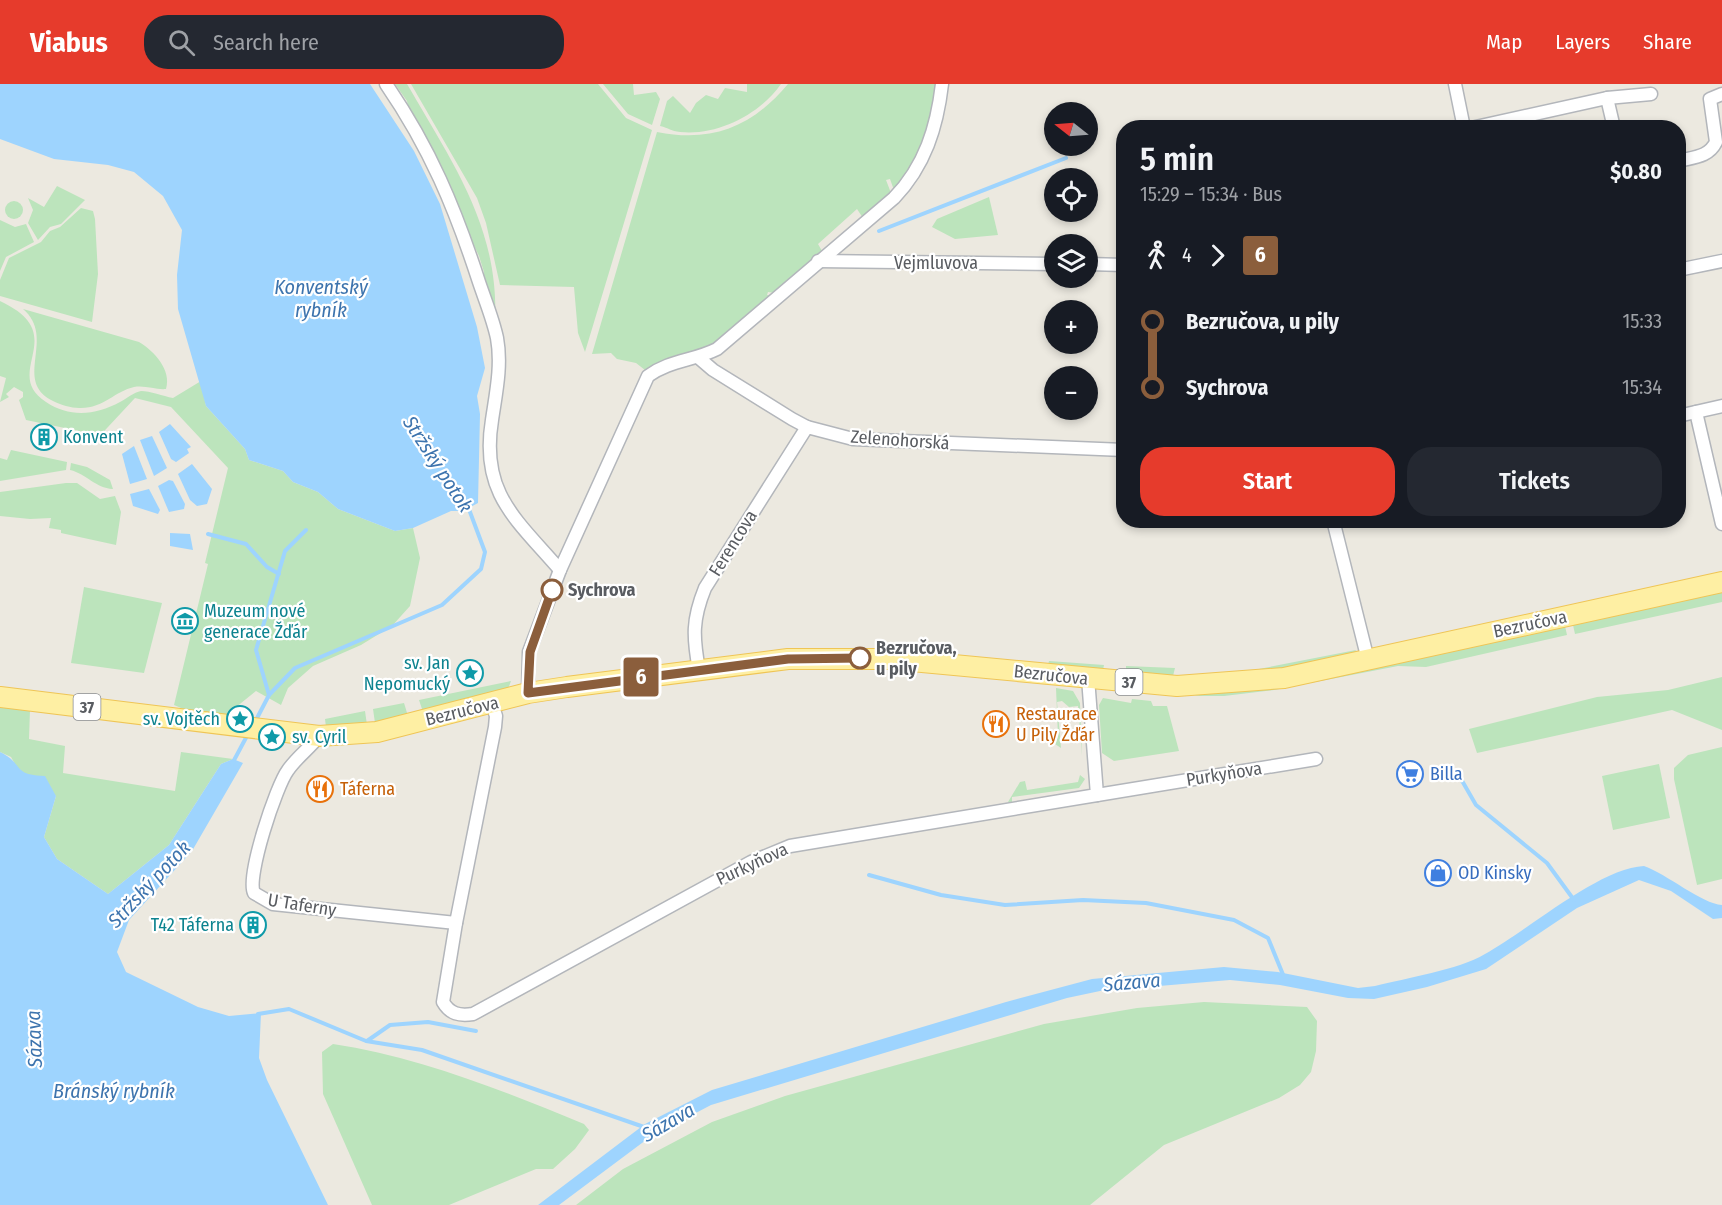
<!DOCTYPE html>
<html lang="en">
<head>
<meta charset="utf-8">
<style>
	body { margin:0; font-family:"Fira Sans Condensed",sans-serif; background:#242831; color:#f1f3f6; height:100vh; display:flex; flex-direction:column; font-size:22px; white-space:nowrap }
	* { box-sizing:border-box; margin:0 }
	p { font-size:20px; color:#9ea1a6 }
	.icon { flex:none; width:33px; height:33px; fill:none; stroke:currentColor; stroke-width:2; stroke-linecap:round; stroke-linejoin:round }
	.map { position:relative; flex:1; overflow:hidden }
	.side { position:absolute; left:1116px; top:36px; width:570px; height:408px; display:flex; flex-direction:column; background:#171b24; border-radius:24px; box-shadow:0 3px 9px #0003 }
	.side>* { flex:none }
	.badge { padding:0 12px; border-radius:4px; font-size:21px; line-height:39px }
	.needle { width:39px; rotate:287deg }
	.buttons { position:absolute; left:1044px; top:18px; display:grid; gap:12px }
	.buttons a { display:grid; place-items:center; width:54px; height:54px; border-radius:50%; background:#171b24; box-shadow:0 3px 9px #0003; font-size:30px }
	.map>.badge { position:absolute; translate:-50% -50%; box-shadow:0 0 0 3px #fff }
	.legs { display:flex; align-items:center; gap:9px; height:66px; padding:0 24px; font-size:20px }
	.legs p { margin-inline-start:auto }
	.headline { display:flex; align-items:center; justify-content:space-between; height:102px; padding:0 24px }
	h1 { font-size:33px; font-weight:600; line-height:45px }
	.button { display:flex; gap:12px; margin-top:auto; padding:12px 24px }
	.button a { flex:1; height:69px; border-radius:24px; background:#e63b2c; color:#fff; font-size:24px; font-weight:600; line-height:69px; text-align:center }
	.button a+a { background:#242831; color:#f1f3f6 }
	ul { padding:0 24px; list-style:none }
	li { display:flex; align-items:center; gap:21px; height:66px; font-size:22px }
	li i { display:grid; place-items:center; width:9px; height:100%; margin:0 8px; background:currentColor }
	li i::after { content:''; width:15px; height:15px; margin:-8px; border:4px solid; border-radius:50%; background:#171b24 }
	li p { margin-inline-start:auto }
	li:first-child i { background:linear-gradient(#0000 50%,currentColor 0) }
	li:last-child i { background:linear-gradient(currentColor 50%,#0000 0) }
	header { display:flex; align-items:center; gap:36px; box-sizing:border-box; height:84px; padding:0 30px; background:#e63b2c; color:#fff }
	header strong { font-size:28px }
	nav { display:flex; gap:33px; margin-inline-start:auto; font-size:21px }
	.search { width:420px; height:54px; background:#242831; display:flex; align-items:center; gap:15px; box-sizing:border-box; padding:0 21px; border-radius:24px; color:#9ea1a6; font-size:22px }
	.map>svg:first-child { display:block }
	.green { fill:#bce4bc }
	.water { fill:#9ed4fe }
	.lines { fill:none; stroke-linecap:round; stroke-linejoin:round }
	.stream { stroke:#9ed4fe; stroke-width:4 }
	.minor-casing { stroke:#b3b6bb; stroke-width:15 }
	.primary-casing { stroke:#efc556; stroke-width:22 }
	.minor { stroke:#fff; stroke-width:12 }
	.primary { stroke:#feefa3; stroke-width:20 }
	.line-1-casing { stroke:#fff; stroke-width:14 }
	.line-1 { stroke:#8b5e3c; stroke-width:9 }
	.stop-1-dot { fill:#fff; stroke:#8b5e3c; stroke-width:3 }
	.labels { text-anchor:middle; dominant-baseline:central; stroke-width:4.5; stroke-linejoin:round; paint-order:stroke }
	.shield { fill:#fff; stroke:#8b8d90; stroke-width:1.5 }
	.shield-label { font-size:16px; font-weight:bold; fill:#595c61 }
	.street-label { font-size:18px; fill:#595c61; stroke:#fff }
	.culture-label { font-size:18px; fill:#0d838f; stroke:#fff; text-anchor:start }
	.stop-label { font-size:18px; font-weight:bold; fill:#595c61; stroke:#fff; text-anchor:start }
	.food-label { font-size:18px; fill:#c56008; stroke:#fff; text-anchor:start }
	.shop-label { font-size:18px; fill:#366cbe; stroke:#fff; text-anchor:start }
	.water-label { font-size:20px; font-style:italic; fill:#3d74ae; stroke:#fff }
</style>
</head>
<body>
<header>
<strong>Viabus</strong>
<div class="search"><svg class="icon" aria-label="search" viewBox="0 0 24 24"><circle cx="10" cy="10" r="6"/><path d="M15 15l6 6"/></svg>Search here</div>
<nav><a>Map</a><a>Layers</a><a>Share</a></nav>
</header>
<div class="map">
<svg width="1722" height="1121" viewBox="0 0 1722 1121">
	<rect width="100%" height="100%" fill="#ece9e0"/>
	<g class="green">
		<path d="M395,0H407L410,5C455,83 500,146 495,241L484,205V188L479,172L409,28L407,17Z"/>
		<path d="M411,0H598L626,34L652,46L585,268L578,249L574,203L500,201L486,139L477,114Z"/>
		<path d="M603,0H633L634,11L656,8L660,15L652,41L628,30Z"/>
		<path d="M747,0H781C760,30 718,52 680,48C671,47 669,44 660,42L667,17L673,12L690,29L696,19L706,11L718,15L725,4L747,8Z"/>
		<path d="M788,0H936C930,41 919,75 895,109L890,95L886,96L891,109L863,134L857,125L818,160L822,167L776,209L768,208L767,211L772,212C754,227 737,245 718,257C695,271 668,271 645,286L636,279L617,275L611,269L592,270L657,48C712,59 752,43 788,0Z"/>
		<path d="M57,102L85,116L61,140L50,143L38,156L28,139L33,126L28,114L44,123Z"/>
		<path d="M989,113L998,151L955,155L932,143L937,135Z"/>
		<circle cx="14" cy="126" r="9"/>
		<path d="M81,124L93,127L95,135L98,190L92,238L0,212V196L9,174L41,158L50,147L60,143Z"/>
		<path d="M0,136L15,143L26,140L34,158L6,173L0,187Z"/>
		<path d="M0,217C73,251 0,288 46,318C70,334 96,331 120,318C126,315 134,308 141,307C150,307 163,312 173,314L201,297L206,322L245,365L249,376L283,387L293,398L318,408L338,425L395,447L413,444L420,474L410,522L392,542L361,561L313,582L288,604L281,621L256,607L225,632L193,629L174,621L208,480L205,479L228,384L171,323L135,314L94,358L88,357L89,349L26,336L19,316L23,313V308L14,303L6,310L9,313L0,318L6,294L0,292Z"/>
		<path d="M23,225L139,258C154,267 172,286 166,305C156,306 145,301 134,303C115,307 103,325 79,324C71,324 61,321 53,317C12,297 57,254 23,225Z"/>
		<path d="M11,366L67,378L66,386L0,397V374L7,376Z"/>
		<path d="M71,379L87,383L110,396L113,405C95,404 87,390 70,386Z"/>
		<path d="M66,399H77L100,415L115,412L121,428L116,461L61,449V446L49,444L51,434L30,435L0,432V408Z"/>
		<path d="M84,503L162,519L144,589L71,579Z"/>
		<path d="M1722,508V518L1575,550L1573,541Z"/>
		<path d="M1565,542L1567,551L1426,583L1398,582L1274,606L1224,612H1194Z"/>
		<path d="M1356,566L1353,572L1260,589L1259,585Z"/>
		<path d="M1049,577L1104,581L1103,586L1048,581Z"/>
		<path d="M1126,582L1175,584L1173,592L1126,587Z"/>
		<path d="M1722,593V646L1672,626L1477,669L1469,645L1597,613L1668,606Z"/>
		<path d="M511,597L508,605L423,628L419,616Z"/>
		<path d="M1056,604L1073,607L1080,619L1082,672L1078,622L1069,623L1062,617L1057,618L1061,664L1055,660L1058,652Z"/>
		<path d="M1103,614L1131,619L1132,615L1151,617L1153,622H1167L1179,667L1114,677L1102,669L1099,621Z"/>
		<path d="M404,619L408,632L375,639L373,625Z"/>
		<path d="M0,621L30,626L29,655L65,662L63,689L175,707L181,668L233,675L221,680L169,761L108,810L57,775L44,753L56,712L19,687L11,673L0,668Z"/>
		<path d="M365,627L367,641L326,643L325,635Z"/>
		<path d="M1722,663V795L1697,801L1674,695V684L1688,671Z"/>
		<path d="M1659,680L1670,734L1613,746L1602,692Z"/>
		<path d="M1080,691L1085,695L1079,704L1012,713V718H1008L1020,698L1025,697L1027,706L1078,698Z"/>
		<path d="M1204,918L1307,923L1317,937L1316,967L1311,988L1300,1001L1279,1014L1164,1061L1090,1121H576L623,1085L712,1038L785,1012L1044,940L1137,924Z"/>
		<path d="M333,960C419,973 504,1007 584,1040L589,1046L575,1065L553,1085H536L449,1121H372L323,1010L322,968Z"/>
	</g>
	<g class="water">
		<path d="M0,0H370L414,67L440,120L477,243L485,284L477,312L480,330L478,419L463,427H451L413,444L395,447L338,425L318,408L293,398L283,387L249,376L245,365L206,322L178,225L177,191L182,146L163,112L134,88L108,81L54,75L0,55Z"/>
		<path d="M170,340L191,363L187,365L189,369L176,378L171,375L159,348Z"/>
		<path d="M152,352L167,384L154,392L140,356Z"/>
		<path d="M134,362L147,395L130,400L122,370Z"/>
		<path d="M192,380L212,405L207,420L197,422L190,416L178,390Z"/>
		<path d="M169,396L173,397L185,420L184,425L169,428L158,402Z"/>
		<path d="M149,405L160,426L158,430L133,422L130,410Z"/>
		<path d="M170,449L190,450L193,466L170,462Z"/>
		<path d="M0,668C25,680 11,691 45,692L56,712L44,753L57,775L108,810L169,761L221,680L233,675L243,679L192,767L129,836L117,868L126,888L198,923L229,932L261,929L259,974L267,996L328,1121H0Z"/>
		<path d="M1644,782C1667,790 1702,820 1722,821V834L1713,835L1671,807L1639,796L1577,824L1486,885L1427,903L1374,915L1348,914L1280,901L1230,896L1100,907L1067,914L711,1021L650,1053L559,1121H538L645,1040L712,1006L1006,918L1092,895L1224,883L1278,888L1358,904L1375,902C1406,894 1458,886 1485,870C1527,847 1599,784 1644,782Z"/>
	</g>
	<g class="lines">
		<g class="stream">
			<path d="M879,147L1066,74"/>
			<path d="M208,450L246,460L267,483L279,490"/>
			<path d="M269,611L256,566L285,467L306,446"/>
			<path d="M255,638L269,611L295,584L442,521L481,485L485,468L467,420"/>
			<path d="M232,680L248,650"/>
			<path d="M1461,695L1476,721L1547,779L1574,816"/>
			<path d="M869,791L941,811L1005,821L1083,816L1146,819L1234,836L1268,854L1284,893"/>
			<path d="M258,930L289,925L366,957L422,966L644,1043"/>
			<path d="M367,957L390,941L428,938L476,947"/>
		</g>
		<defs>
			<g id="minor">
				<path d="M386,0C430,64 455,124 479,198C485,216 493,235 497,254C502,281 496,309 492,336C480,409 516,435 560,486"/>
				<path d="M1455,0L1464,44"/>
				<path d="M1607,14L1614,44"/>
				<path d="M1471,44L1607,14L1651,10"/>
				<path d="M1678,77C1694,73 1709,73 1716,58L1710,15L1722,10"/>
				<path d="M818,177L1054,180"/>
				<path d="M1088,180L1124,181"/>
				<path d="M1678,186L1722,177"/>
				<path d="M699,274L713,286L792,335L807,343L853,355L1124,366"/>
				<path d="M1696,328L1722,440"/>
				<path d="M1678,332L1722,322"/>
				<path d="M1333,436L1368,576"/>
				<path d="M699,586C693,553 692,536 705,504L807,343"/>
				<path d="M528,609L529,568L560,486L648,292C670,276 693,277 717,265L894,114C925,82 937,43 942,0"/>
				<path d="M492,620L496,632L495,643L456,839L443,918C450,930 459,932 473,930L751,778L790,762L1097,711L1088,594"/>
				<path d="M319,652C310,664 297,673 288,686C276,702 246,793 254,809L273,820L456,839"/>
				<path d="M1097,711L1316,675"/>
			</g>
			<path id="primary" d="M0,613L319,652L377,648L528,609L567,603L788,575H890L1177,602L1284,594L1722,498"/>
		</defs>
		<use href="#minor" class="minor-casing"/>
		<use href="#primary" class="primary-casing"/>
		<use href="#minor" class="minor"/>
		<use href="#primary" class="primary"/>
	</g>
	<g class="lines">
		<defs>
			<path id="line-1" d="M552,506L530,568L528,609L788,575L860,574"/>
		</defs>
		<use href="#line-1" class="line-1-casing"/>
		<use href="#line-1" class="line-1"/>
	</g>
	<defs>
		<symbol id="building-ring" viewBox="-11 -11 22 22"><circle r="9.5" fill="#fff" stroke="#0f9aa8" stroke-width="1.5"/><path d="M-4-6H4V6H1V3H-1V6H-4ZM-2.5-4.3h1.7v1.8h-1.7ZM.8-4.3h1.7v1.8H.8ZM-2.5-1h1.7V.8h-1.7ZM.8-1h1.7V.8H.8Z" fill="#0f9aa8"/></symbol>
		<symbol id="museum-ring" viewBox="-11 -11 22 22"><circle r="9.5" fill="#fff" stroke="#0f9aa8" stroke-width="1.5"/><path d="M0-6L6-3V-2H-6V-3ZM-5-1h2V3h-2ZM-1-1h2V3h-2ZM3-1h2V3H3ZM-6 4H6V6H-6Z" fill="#0f9aa8"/></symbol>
		<symbol id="sight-ring" viewBox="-11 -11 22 22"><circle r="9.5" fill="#fff" stroke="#0f9aa8" stroke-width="1.5"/><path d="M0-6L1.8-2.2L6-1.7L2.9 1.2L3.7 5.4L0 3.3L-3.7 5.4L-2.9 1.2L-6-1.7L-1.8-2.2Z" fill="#0f9aa8"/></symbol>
		<symbol id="restaurant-ring" viewBox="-11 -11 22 22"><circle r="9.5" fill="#fff" stroke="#e8710a" stroke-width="1.5"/><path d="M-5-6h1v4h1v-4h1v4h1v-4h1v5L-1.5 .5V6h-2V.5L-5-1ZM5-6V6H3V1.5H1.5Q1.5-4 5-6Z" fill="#e8710a"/></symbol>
		<symbol id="supermarket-ring" viewBox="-11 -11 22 22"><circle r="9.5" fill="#fff" stroke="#3f7fe0" stroke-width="1.5"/><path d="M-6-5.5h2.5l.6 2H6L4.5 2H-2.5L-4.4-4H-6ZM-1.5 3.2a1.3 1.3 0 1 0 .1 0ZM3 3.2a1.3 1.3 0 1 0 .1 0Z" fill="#3f7fe0"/></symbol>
		<symbol id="shop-ring" viewBox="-11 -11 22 22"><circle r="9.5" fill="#fff" stroke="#3f7fe0" stroke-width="1.5"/><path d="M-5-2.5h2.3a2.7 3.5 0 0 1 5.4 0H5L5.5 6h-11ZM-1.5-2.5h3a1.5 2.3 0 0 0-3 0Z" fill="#3f7fe0"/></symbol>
	</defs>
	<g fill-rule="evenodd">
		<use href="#building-ring" x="29" y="338" width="30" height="30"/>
		<use href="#museum-ring" x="170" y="522" width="30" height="30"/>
		<use href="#sight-ring" x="455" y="574" width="30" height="30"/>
		<use href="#sight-ring" x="225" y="620" width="30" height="30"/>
		<use href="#restaurant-ring" x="981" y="625" width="30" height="30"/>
		<use href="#sight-ring" x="257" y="638" width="30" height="30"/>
		<use href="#supermarket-ring" x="1395" y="675" width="30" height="30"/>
		<use href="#restaurant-ring" x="305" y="690" width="30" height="30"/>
		<use href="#shop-ring" x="1423" y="774" width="30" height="30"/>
		<use href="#building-ring" x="238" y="826" width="30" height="30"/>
	</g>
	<g class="stop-1-dot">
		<circle cx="552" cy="506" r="10"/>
		<circle cx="860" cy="574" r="10"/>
	</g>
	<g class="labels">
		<g class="shield">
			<rect x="1115.5" y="585" width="27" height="26" rx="4.5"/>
			<rect x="73.5" y="610" width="27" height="26" rx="4.5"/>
		</g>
		<g class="shield-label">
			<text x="1129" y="598">37</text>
			<text x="87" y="623">37</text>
		</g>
		<g class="street-label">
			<text x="936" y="179">Vejmluvova</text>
			<text transform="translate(900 356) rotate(4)">Zelenohorská</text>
			<text transform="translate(733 459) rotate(-58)">Ferencova</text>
			<text transform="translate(1530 540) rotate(-12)">Bezručova</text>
			<text transform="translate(1051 591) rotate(6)">Bezručova</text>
			<text transform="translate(462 627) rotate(-14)">Bezručova</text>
			<text transform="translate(1224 690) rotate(-9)">Purkyňova</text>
			<text transform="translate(752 780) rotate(-25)">Purkyňova</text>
			<text transform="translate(302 821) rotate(9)">U Taferny</text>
		</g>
		<g class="culture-label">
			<text x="63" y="353">Konvent</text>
			<text x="204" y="527">Muzeum nové<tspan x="204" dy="21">generace Žďár</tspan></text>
			<text x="450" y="579" text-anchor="end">sv. Jan<tspan x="450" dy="21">Nepomucký</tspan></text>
			<text x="220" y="635" text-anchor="end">sv. Vojtěch</text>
			<text x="292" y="653">sv. Cyril</text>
			<text x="234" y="841" text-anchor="end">T42 Táferna</text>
		</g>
		<g class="stop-label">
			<text x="568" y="506">Sychrova</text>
			<text x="876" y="564">Bezručova,<tspan x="876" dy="21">u pily</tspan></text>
		</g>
		<g class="food-label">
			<text x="1016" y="630">Restaurace<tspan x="1016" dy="21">U Pily Žďár</tspan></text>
			<text x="340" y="705">Táferna</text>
		</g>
		<g class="shop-label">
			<text x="1430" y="690">Billa</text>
			<text x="1458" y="789">OD Kinsky</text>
		</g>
		<g class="water-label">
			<text x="321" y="203">Konventský<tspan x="321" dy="23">rybník</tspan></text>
			<text transform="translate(438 380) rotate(57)">Stržský potok</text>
			<text transform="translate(149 800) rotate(-47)">Stržský potok</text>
			<text transform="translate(1132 898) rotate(-5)">Sázava</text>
			<text transform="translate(34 955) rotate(-92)">Sázava</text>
			<text x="114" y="1007">Bránský rybník</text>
			<text transform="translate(668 1038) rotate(-30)">Sázava</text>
		</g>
	</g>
</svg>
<div class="buttons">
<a><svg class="needle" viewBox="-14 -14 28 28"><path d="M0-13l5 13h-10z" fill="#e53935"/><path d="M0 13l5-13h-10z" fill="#9ea1a6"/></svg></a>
<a><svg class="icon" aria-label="locate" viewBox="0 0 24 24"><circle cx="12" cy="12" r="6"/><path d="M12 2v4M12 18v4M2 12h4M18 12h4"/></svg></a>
<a><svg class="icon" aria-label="layers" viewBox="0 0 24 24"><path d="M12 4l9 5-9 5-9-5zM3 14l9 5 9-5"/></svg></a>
<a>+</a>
<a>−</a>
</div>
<b class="badge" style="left:641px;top:593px;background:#8b5e3c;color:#fff">6</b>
<section class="side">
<div class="headline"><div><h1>5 min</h1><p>15:29 – 15:34 · Bus</p></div><b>$0.80</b></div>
<div class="legs"><svg class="icon" aria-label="walk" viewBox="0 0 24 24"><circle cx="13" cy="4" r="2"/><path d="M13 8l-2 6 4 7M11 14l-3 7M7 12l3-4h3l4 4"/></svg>4<svg class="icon" aria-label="forward" viewBox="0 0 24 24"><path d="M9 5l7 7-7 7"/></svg><b class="badge" style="background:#8b5e3c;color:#fff">6</b></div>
<ul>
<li><i style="color:#8b5e3c"></i><b>Bezručova, u pily</b><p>15:33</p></li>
<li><i style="color:#8b5e3c"></i><b>Sychrova</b><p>15:34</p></li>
</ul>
<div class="button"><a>Start</a><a>Tickets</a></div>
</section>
</div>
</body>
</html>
